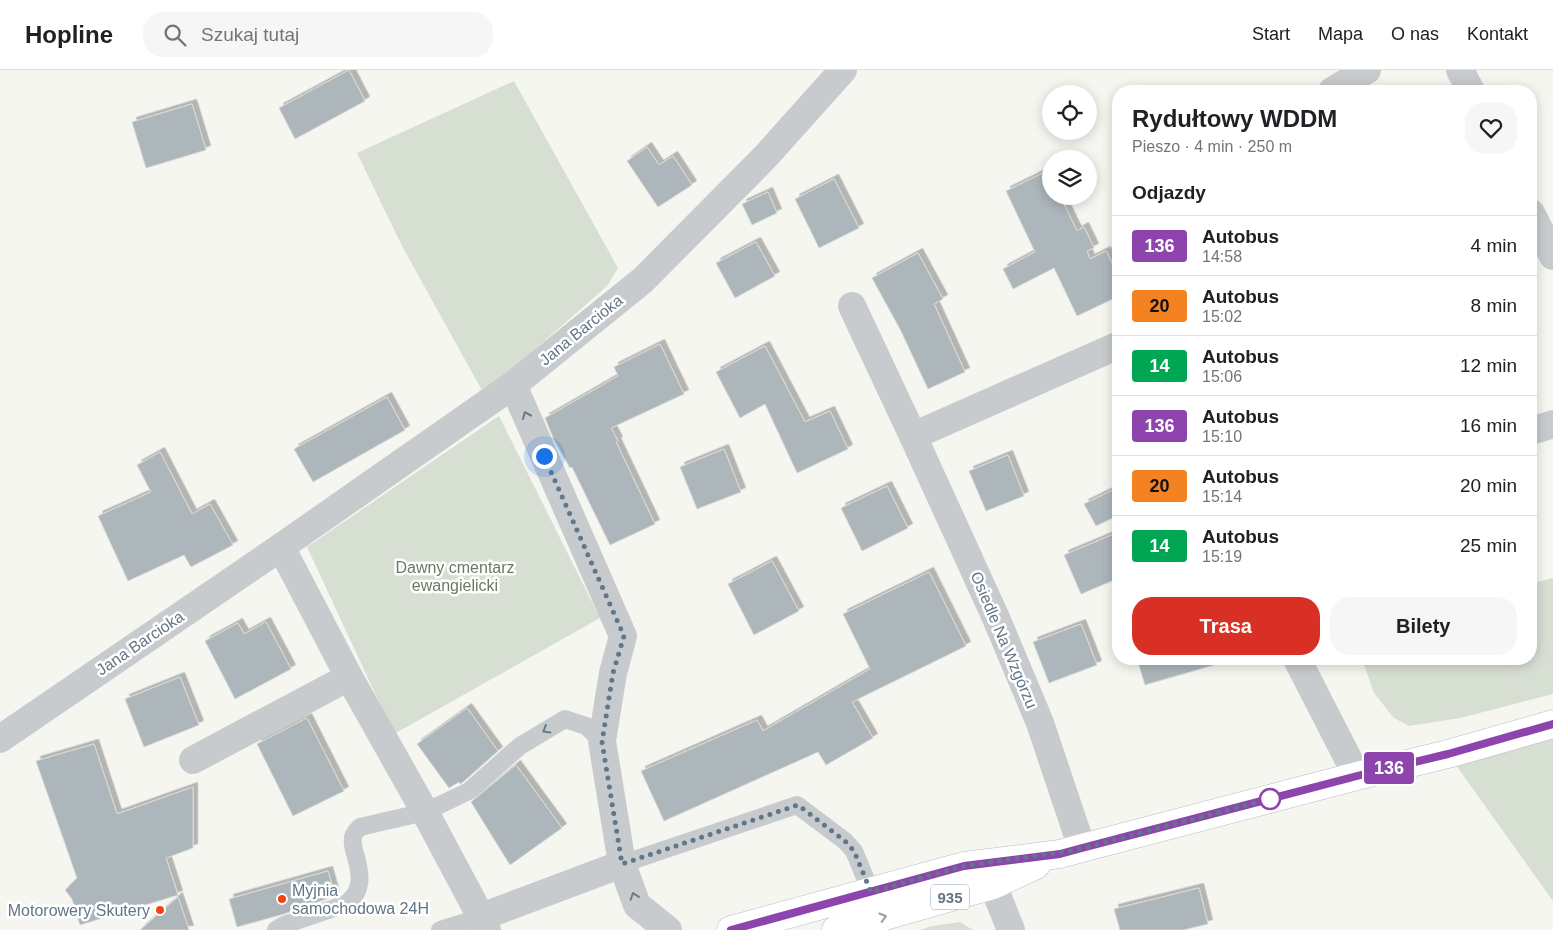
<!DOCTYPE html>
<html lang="pl">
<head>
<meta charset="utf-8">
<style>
	body { margin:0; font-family:Helvetica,sans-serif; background:#f6f6f6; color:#202124; height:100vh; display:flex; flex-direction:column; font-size:19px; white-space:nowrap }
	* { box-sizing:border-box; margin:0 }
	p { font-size:16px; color:#757577 }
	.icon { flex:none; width:28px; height:28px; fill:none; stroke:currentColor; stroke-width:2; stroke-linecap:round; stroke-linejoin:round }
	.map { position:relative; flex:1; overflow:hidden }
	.sheet { position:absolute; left:1112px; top:15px; width:425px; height:580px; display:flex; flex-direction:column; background:#fff; border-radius:20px; box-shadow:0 2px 12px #0003 }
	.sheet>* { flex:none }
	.badge { padding:0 10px; border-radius:4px; font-size:18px; line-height:32px }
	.fabs { position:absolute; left:1042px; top:15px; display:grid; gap:10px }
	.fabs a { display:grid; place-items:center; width:55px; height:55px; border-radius:50%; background:#fff; box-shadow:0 2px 12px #0003; font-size:25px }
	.you { position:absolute; width:25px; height:25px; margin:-12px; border:4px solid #fff; border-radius:50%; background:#1a73e8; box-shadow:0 0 0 8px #1a73e833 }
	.map>.badge { position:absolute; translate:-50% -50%; box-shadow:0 0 0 2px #fff }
	h2 { padding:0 20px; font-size:19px; line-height:45px }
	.round { display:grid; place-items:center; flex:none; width:52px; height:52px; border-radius:20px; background:#f6f6f6 }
	.head { display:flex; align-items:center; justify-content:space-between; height:85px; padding:0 20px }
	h1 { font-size:24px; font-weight:600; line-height:38px }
	.cta { display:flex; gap:10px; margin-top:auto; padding:10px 20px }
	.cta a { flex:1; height:58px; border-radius:20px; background:#d93025; color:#fff; font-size:20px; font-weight:600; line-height:58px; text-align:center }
	.cta a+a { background:#f6f6f6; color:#202124 }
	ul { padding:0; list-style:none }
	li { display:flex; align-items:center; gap:15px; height:60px; padding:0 20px; border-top:1px solid #e0e0e0 }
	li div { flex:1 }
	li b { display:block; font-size:19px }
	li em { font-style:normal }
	li .badge { min-width:55px; font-weight:700; text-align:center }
	header { display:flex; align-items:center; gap:30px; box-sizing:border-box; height:70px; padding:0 25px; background:#fff; border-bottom:1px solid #e0e0e0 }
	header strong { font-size:24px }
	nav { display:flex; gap:28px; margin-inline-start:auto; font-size:18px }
	.search { width:350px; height:45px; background:#f6f6f6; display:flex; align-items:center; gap:12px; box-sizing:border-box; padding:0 18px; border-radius:20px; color:#757577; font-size:19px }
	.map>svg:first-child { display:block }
	.green { fill:#d7ded2 }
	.building { fill:#acb6bb; stroke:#d7d7d4; filter:url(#shadow) }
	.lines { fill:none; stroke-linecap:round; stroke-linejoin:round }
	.primary-casing { stroke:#b8bcc0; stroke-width:29 }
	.lane { stroke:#c8cbce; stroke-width:18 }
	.street { stroke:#c8cbce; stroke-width:28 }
	.primary { stroke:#fff; stroke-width:28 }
	.oneway { stroke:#667a8a }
	.oneway2 { stroke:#909faa }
	.line-casing { stroke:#fff; stroke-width:11 }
	.line { stroke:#8e44ad; stroke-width:8 }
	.walk { stroke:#617686; stroke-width:5; stroke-dasharray:0 9 }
	.stop-dot { fill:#fff; stroke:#8e44ad; stroke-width:2.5 }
	.poi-dot { fill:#f54312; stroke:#fff; stroke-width:2 }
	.labels { text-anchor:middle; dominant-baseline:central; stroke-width:5; stroke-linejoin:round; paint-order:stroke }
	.shield { fill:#fff; stroke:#909faa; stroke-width:1 }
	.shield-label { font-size:15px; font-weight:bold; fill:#617686 }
	.street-label { font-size:16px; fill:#617686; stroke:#fff }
	.park-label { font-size:16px; fill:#677c61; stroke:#fff }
	.poi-label { font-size:16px; fill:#617686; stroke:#fff; text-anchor:start }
</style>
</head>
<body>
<header>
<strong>Hopline</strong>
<div class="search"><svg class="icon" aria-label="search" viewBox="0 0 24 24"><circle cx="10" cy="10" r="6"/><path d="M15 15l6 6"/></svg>Szukaj tutaj</div>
<nav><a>Start</a><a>Mapa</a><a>O nas</a><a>Kontakt</a></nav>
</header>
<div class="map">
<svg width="1553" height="860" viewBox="0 0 1553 860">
	<defs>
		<filter id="shadow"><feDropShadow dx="4.5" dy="-4.5" stdDeviation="0" flood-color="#0004"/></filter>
	</defs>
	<rect width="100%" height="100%" fill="#f6f6f1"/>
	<g class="green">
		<path d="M514,11L618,198L607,216L484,324L402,176L357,83Z"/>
		<path d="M499,346L600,548L394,664L307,477Z"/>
		<path d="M1553,508V624L1460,648L1409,656L1394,648L1374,623L1362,589H1531V514Z"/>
		<path d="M1553,654V831L1448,684Z"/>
		<path d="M960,852L973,860H920L932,856Z"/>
	</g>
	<g class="building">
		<path d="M349,0L365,31L295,69L279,38Z"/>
		<path d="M192,34L206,80L146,98L132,52Z"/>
		<path d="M647,77L659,95L673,86L692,115L658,137L627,91Z"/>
		<path d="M1051,99V126H1060L1077,161L1084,157L1094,178L1087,181L1090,189L1106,181L1119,207V226L1077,246L1054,198L1013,219L1003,199L1035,182L1006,121Z"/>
		<path d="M834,109L859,158L819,178L795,129Z"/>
		<path d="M768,122L777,143L752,155L742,134Z"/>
		<path d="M756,172L775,206L735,228L716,193Z"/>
		<path d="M918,183L943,229L934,234L965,302L928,319L901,261L872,208Z"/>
		<path d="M660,274L684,324L611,358L618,371L616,372L655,454L610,475L572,397L570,398L554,370L545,348L618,306L614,297Z"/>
		<path d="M765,276L805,352L830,341L848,379L797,403L765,334L740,348L716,302Z"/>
		<path d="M387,327L405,360L313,412L294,379Z"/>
		<path d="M724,379L741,422L697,439L680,397Z"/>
		<path d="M160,382L192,444L210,434L233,475L191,497L184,485L128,511L98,446L151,422L137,395Z"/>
		<path d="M1008,385L1024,426L986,441L969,401Z"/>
		<path d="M887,416L908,458L862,481L841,438Z"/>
		<path d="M1119,417V445L1096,456L1084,434Z"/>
		<path d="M1119,462V508L1081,524L1064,485Z"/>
		<path d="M772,491L799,541L754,565L728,514Z"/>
		<path d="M929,502L966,576L852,632L873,668L826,695L818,682L664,751L641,701L757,650L763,661L870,599L843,544Z"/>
		<path d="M266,552L291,599L235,629L205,571L238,553L244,564Z"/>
		<path d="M1081,554L1097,595L1049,613L1033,572Z"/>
		<path d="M1137,589H1213L1214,595L1145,615Z"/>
		<path d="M180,607L199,655L144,677L125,629Z"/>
		<path d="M467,638L498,681L463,712L460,714L459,712L449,718L417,674Z"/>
		<path d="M307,648L344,721L293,746L257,674Z"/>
		<path d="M94,674L117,744L193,717V778L166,788L178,825L80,855L72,829L65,820L77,808L36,691Z"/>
		<path d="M516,695L562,758L510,795L471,732Z"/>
		<path d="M328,801L335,826L284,844L237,857L229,829Z"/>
		<path d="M1199,818L1208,854L1183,860H1120L1114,839Z"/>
		<path d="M178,827L189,860H140Z"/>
	</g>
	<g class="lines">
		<defs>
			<g id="primary">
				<path d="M731,860L964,796L1060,784L1082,778L1357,706L1448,684L1553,654"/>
				<path d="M836,860L993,815L1036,795"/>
			</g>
		</defs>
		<use href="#primary" class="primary-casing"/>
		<g class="lane">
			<path d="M622,794L797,735L845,771L854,781L871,822"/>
			<path d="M276,860L284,855L346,834C363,821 361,806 356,787C354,781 352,773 353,767C354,763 357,760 360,757L425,742L469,721L520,676L565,649L586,656L602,671"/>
			<path d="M440,860L481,847"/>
		</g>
		<g class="street">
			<path d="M1460,0L1471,21"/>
			<path d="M1332,21L1367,0"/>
			<path d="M1531,143L1553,186"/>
			<path d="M852,236L913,366L1119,275"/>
			<path d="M513,315L623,566L613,603L602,671L622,794L637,835L668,860"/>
			<path d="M1531,361L1553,354"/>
			<path d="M913,366L996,548L1040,653L1082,778"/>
			<path d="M281,477L349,607L425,742L481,847L487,860"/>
			<path d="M1297,589L1357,706"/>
			<path d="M0,669L281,477L513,315L643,210L766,86L843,0"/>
			<path d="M193,690L349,607"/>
			<path d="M993,815L1011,860"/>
			<path d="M481,847L622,794"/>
		</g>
		<use href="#primary" class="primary"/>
	</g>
	<defs><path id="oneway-chevron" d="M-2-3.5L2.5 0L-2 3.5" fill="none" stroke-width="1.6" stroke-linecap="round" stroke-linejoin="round" transform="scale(1.25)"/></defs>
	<g class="oneway">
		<use href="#oneway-chevron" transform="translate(526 345) rotate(-114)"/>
		<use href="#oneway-chevron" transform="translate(546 660) rotate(149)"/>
		<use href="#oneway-chevron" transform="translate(634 826) rotate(-109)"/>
	</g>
	<use class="oneway2" href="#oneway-chevron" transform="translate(883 847) rotate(-16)"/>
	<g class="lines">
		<defs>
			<path id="line" d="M731,860L964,796L1060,784L1082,778L1357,706L1448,684L1553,654"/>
		</defs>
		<use href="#line" class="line-casing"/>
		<use href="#line" class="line"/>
		<path class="walk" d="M544,386L624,566L613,603L602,672L622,794L798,735L845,771L854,781L871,822L964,796L1071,781L1270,729"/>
	</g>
	<circle class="stop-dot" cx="1270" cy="729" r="10"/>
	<g class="poi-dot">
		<circle cx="282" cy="829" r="5"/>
		<circle cx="160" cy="840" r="5"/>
	</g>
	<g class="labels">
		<rect class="shield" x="931" y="814.5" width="38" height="25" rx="4"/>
		<g class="shield-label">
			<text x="950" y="827">935</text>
		</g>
		<g class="street-label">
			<text transform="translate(581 260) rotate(-39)">Jana Barcioka</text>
			<text transform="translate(1004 570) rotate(67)">Osiedle Na Wzgórzu</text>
			<text transform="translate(140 573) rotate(-34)">Jana Barcioka</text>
		</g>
		<g class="park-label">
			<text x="455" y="497">Dawny cmentarz<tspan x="455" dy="18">ewangielicki</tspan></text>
		</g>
		<g class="poi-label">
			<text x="292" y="820">Myjnia<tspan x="292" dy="18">samochodowa 24H</tspan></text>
			<text x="150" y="840" text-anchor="end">Motorowery Skutery</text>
		</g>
	</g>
</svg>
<div class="fabs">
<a><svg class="icon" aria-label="locate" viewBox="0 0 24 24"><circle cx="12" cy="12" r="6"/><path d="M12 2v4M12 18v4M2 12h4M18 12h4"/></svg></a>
<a><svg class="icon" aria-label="layers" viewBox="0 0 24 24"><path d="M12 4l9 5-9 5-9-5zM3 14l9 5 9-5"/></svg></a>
</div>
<div class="you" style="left:544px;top:386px"></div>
<b class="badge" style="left:1389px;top:698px;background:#8e44ad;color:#fff">136</b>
<section class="sheet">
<div class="head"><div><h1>Rydułtowy WDDM</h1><p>Pieszo · 4 min · 250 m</p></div><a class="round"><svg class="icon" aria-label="heart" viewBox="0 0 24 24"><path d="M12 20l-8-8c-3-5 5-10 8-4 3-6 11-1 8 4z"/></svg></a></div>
<h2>Odjazdy</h2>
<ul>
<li><span class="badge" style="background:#8e44ad;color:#fff">136</span><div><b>Autobus</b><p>14:58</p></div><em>4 min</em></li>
<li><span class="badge" style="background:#f58220;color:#111">20</span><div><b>Autobus</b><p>15:02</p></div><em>8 min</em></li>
<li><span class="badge" style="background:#00a651;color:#fff">14</span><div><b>Autobus</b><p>15:06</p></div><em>12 min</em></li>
<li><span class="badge" style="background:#8e44ad;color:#fff">136</span><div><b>Autobus</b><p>15:10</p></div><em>16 min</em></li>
<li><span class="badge" style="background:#f58220;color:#111">20</span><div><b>Autobus</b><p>15:14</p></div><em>20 min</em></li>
<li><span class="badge" style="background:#00a651;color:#fff">14</span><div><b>Autobus</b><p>15:19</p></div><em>25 min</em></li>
</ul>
<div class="cta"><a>Trasa</a><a>Bilety</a></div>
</section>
</div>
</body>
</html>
